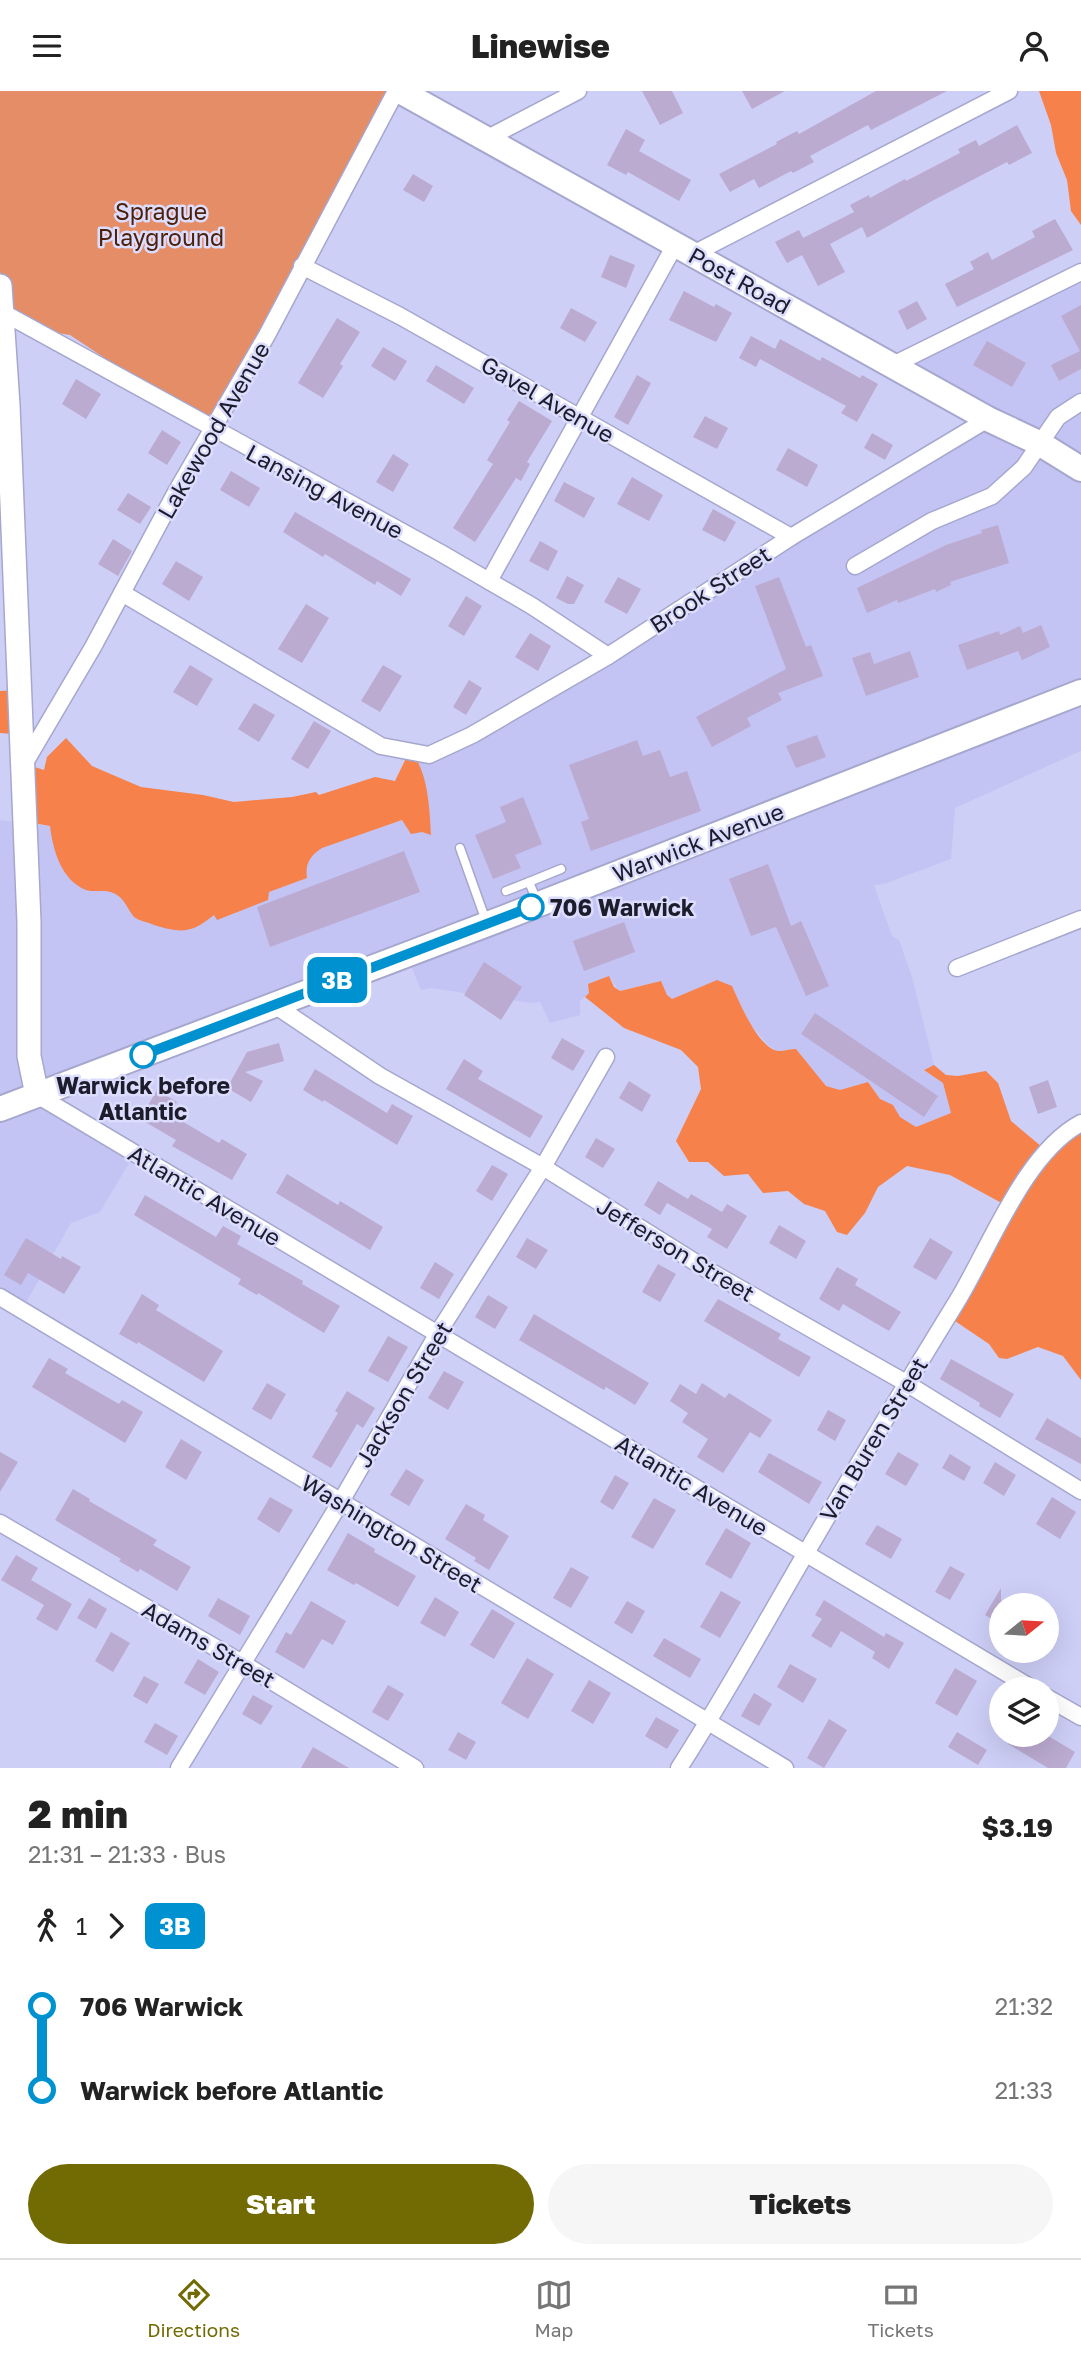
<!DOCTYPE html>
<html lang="en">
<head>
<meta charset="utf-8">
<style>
	body { margin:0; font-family:"Golos Text",sans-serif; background:#f6f6f6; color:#222; height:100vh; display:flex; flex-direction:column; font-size:26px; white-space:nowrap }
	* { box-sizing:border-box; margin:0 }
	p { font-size:23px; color:#767676 }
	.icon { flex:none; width:38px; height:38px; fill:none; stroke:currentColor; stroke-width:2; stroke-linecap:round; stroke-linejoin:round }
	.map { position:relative; height:1677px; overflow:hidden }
	.sheet { display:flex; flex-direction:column; background:#fff; flex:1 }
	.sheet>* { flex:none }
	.badge { padding:0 14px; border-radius:10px; font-size:24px; line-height:46px }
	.needle { width:46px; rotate:72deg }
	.tools { position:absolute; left:989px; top:1502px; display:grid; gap:14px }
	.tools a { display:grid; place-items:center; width:70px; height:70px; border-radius:50%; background:#fff; box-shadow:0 7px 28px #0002; font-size:35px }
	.map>.badge { position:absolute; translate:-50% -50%; box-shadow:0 0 0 4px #fff }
	.legs { display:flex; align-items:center; gap:10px; height:77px; padding:0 28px; font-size:23px }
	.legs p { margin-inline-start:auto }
	.headline { display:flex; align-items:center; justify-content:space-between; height:119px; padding:0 28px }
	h1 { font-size:38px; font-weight:800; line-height:52px }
	.action { display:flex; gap:14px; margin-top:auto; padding:14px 28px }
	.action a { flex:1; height:80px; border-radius:42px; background:#726a02; color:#fff; font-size:28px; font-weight:800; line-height:80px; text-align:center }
	.action a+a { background:#f6f6f6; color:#222 }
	ul { padding:0 28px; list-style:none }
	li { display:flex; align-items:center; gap:24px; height:84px; font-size:26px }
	li i { display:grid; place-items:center; width:10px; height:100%; margin:0 9px; background:currentColor }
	li i::after { content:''; width:18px; height:18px; margin:-9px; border:5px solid; border-radius:50%; background:#fff }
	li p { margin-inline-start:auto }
	li:first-child i { background:linear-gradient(#0000 50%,currentColor 0) }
	li:last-child i { background:linear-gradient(currentColor 50%,#0000 0) }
	header { display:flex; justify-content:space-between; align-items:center; height:91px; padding:0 28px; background:#fff; font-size:32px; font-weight:800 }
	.dock { display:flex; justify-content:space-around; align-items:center; height:98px; border-top:2px solid #e0e0e0; background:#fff; font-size:19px; color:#767676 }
	.dock a { display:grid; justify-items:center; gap:4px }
	.dock .current { color:#726a02 }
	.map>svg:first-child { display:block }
	.built { fill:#c3c4f3 }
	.green { fill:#e58d66 }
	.forest { fill:#f6814a }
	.building { fill:#bbabd1 }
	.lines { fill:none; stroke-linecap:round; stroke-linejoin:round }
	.lane-casing { stroke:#a6a7ce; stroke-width:11 }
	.street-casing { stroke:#a6a7ce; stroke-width:19 }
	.secondary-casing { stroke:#a6a7ce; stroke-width:26 }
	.primary-casing { stroke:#a6a7ce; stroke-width:28 }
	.lane { stroke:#fff; stroke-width:8 }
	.street { stroke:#fff; stroke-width:16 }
	.secondary { stroke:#fff; stroke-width:23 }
	.primary { stroke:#fff; stroke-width:24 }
	.line-1-casing { stroke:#fff; stroke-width:16 }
	.line-1 { stroke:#0092d0; stroke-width:10 }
	.stop-1-dot { fill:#fff; stroke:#0092d0; stroke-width:3.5 }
	.labels { text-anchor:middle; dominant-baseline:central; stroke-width:5; stroke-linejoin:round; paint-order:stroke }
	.park-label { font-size:23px; fill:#4d2009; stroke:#dcddfe }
	.street-label { font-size:23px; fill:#1d1c2b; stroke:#dcddfe }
	.stop-label { font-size:23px; font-weight:bold; fill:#1d1c2b; stroke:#dcddfe; text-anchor:start }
</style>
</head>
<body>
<header><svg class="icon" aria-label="menu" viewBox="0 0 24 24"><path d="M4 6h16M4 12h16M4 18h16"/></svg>Linewise<svg class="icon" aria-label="person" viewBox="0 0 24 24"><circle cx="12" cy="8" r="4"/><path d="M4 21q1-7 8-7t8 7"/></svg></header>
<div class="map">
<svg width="1081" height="1677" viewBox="0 0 1081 1677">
	<rect width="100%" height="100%" fill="#cecff7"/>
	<path class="built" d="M1081,183V660L955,717L951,768L884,793L874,794L892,845L899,849L912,886L934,974L924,979L943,992L951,1022L916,1036L900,1026L893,1014L880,1008L868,991L840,999L826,995L796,958L777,960L768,954L749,932L732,896L717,889L672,908L667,904L661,890L619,900L609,885L580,910V924L550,932L540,911L531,912L431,897L421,899L407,865L42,1003L135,1062L100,1121L71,1132L23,1217L0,1205V729L63,737L269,801L307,787L306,777L311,764L322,757L402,729L417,666L421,668L988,328L901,278Z"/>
	<path class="green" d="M0,0H397L213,339L70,244L7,234L4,222L0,180Z"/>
	<g class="forest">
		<path d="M1039,0H1081V134L1071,120L1067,89L1056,62L1051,34Z"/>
		<path d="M18,599L24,644L0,642V600Z"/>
		<path d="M66,647L92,675L141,696L203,704L234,711L292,706L316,701L319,704L375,686L395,690L409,661C428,674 430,722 431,744L422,741L411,743L402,729L322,757C310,765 305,772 307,787L269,801L268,809L217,829L214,824C191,843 181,842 154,834C148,831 139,830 134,826C128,819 125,809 117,804C107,797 96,802 86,799C61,789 53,759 50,735L33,732L25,673L44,679L47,666Z"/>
		<path d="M609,885L614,896L620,900L661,890L667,904L672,908L717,889L732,895C740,912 758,957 778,960C784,960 791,958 796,958L826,995L840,999L868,991L880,1008L893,1014L900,1026L916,1036L951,1022L943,992L924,979L934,974L946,984L958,985L986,980L998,992L1011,1030L1048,1061L1081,1032V1289L1063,1265L1038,1256L1007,1268L999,1267L989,1253L952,1228L1009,1116L950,1084L907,1075L878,1096L865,1122L847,1144L837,1141L825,1120L804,1113L788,1100L763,1102L748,1083L724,1085L708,1071H689L676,1050L701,998L698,976L681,959L624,937L585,906L589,902L588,893Z"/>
	</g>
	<g class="building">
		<path d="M642,0H672L683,22L660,34Z"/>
		<path d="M742,0H785L752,18Z"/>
		<path d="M876,0H947L871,39L868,34L810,65L814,71L793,82L791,80L759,97L754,88L730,101L719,83L777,53L776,51L797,40L799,43Z"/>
		<path d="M1017,34L1032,62L1009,74L1007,71L932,110L867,147L862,136L830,153L845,181L818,195L802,164L787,172L775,151L799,139L803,147L854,121L850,114L869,104L870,107L905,88L906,90L960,62L958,58L976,49L979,55Z"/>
		<path d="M626,38L645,49L639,60L691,89L679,110L628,81L626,84L607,74Z"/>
		<path d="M413,83L433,95L424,111L403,99Z"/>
		<path d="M1055,128L1073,159L957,216L945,193L974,178L970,171L988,161L992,169L1035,146L1032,140Z"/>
		<path d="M610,164L635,174L626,197L601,186Z"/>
		<path d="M684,200L714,216L716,213L732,222L716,251L669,229Z"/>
		<path d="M917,210L927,228L907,239L898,220Z"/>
		<path d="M1081,214V278L1059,290L1051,274L1080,260L1061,225Z"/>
		<path d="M571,217L597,231L585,251L560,237Z"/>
		<path d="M337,227L360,241L340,273L343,275L323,307L298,292Z"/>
		<path d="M751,245L775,258L780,248L820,270L822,266L860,287L862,284L878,293L857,331L841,322L846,315L789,284L760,268L756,276L739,267Z"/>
		<path d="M987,250L1026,272L1012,296L973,274Z"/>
		<path d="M383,256L407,270L395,290L371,275Z"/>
		<path d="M436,274L474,297L464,313L426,290Z"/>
		<path d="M637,284L651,292L628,334L614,326Z"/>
		<path d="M76,288L101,303L86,328L62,313Z"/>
		<path d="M519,310L552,330L527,371L530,373L521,390L516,387L475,451L453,437L493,373L487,369L510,331L507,329Z"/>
		<path d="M705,325L728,337L717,358L693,346Z"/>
		<path d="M162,339L181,351L167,374L148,362Z"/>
		<path d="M872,342L893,354L885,369L864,357Z"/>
		<path d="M788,357L818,374L807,396L776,379Z"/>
		<path d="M393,363L409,373L393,401L376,391Z"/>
		<path d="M231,380L260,397L249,416L220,399Z"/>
		<path d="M632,386L663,404L649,430L617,413Z"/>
		<path d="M564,391L595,407L584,427L554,410Z"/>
		<path d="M128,402L151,416L140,433L117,419Z"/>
		<path d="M713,418L736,431L725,451L702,439Z"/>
		<path d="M295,421L411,488L401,505L377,490L375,494L325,463L323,466L283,441Z"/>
		<path d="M998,434L1009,472L950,491L951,494L936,501L935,498L898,512L897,509L867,522L857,497L946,454L982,442L981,439Z"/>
		<path d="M113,448L132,460L118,485L98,473Z"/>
		<path d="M540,450L558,460L548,480L529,470Z"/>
		<path d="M176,470L203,486L189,510L162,493Z"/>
		<path d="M567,485L584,494L574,513H568L556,507Z"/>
		<path d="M618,486L641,498L627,523L604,511Z"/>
		<path d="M779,486L806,556L811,554L823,585L778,602L782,609L747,627L751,635L712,656L696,626L786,578L755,495Z"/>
		<path d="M466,505L482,515L464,545L448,535Z"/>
		<path d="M306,513L329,527L302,572L278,558Z"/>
		<path d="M1041,534L1050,556L1022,569L1018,560L967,579L958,554L999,540L1000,544L1020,535L1023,542Z"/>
		<path d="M530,542L551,555L538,580L515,566Z"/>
		<path d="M910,560L919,586L866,605L852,567L870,561L874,573Z"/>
		<path d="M190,574L213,588L197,615L173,601Z"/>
		<path d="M383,574L402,585L380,621L361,610Z"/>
		<path d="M469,589L482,597L466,624L453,616Z"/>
		<path d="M254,612L275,624L259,651L238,638Z"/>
		<path d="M314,630L331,640L308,678L291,668Z"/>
		<path d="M817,644L826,666L796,677L786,655Z"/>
		<path d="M637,649L643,665L660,659L670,686L687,680L701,720L591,760L581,731L589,728L569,674Z"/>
		<path d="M523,706L542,753L515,764L521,777L493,788L475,744L506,731L500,716Z"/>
		<path d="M404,760L420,801L270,856L257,816Z"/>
		<path d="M768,773L791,835L801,830L829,895L806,905L776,836L751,845L729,788Z"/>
		<path d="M624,831L635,861L584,880L573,850Z"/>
		<path d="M484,871L522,896L501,929L464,904Z"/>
		<path d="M815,922L938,1005L924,1026L801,943Z"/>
		<path d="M562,947L585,960L573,980L551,967Z"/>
		<path d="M279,952L284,970L245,981L263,990L251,1011L227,997L247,961Z"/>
		<path d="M464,968L483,980L478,988L543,1025L530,1047L446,998Z"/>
		<path d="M315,978L387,1022L392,1013L413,1025L397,1054L324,1009L323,1011L303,999Z"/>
		<path d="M1048,989L1057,1016L1038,1023L1029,996Z"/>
		<path d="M629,990L651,1004L642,1021L619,1007Z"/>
		<path d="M157,999L177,1011L170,1023L219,1052L222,1048L247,1063L232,1089L172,1055L176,1049L140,1028Z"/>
		<path d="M596,1047L615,1058L603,1077L585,1066Z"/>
		<path d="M492,1074L508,1083L492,1110L476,1100Z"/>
		<path d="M287,1083L338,1114L340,1110L383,1136L370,1159L276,1102Z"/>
		<path d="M658,1090L688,1108L691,1103L722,1121L727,1113L747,1125L727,1158L707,1146L712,1138L667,1112L660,1124L644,1114Z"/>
		<path d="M145,1104L216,1146L223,1135L241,1145L237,1153L303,1190L302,1193L340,1215L324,1242L258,1202L257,1204L238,1193L241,1188L134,1124Z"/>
		<path d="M779,1134L806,1150L796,1168L769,1152Z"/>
		<path d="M26,1147L61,1168L62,1165L81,1176L64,1203L28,1182L21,1194L4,1184Z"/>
		<path d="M527,1147L548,1159L536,1178L516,1166Z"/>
		<path d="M930,1147L953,1161L936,1189L913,1176Z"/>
		<path d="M435,1171L454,1183L439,1208L420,1197Z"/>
		<path d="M658,1173L676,1183L660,1211L642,1201Z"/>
		<path d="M837,1176L858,1188L855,1194L901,1221L889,1240L843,1213L839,1220L819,1208Z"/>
		<path d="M142,1203L159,1214L156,1219L223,1260L204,1291L138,1251L137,1253L119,1243Z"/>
		<path d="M488,1204L508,1216L495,1238L475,1226Z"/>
		<path d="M718,1208L781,1243L778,1248L811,1266L799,1286L704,1230Z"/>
		<path d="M534,1223L649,1292L635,1314L606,1296L604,1299L519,1249Z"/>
		<path d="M388,1245L408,1256L388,1291L368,1280Z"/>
		<path d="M49,1267L68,1278L65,1282L119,1313L122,1309L143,1321L125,1352L32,1296Z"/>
		<path d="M951,1268L1014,1303L1000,1327L979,1315L980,1312L940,1288Z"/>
		<path d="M444,1280L464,1291L448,1319L428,1307Z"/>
		<path d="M267,1292L286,1303L271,1329L252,1318Z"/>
		<path d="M702,1292L725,1307L729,1302L772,1329L760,1347L750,1341L723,1382L697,1366L708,1348L682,1331L688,1322L670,1310L680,1293L696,1303Z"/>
		<path d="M347,1300L375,1317L363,1337L357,1333L331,1377L312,1366L338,1322L335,1320Z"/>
		<path d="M828,1319L846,1329L835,1350L817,1339Z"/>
		<path d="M1047,1327L1081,1347V1373L1035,1348Z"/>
		<path d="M181,1348L202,1361L186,1389L165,1376Z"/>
		<path d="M0,1361L18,1371L0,1401Z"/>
		<path d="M898,1361L919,1373L906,1395L885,1383Z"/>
		<path d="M769,1362L822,1391L809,1413L758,1381Z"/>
		<path d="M950,1363L971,1376L964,1390L942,1377Z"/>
		<path d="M995,1371L1016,1384L1004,1405L983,1392Z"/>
		<path d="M406,1378L424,1389L409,1415L390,1404Z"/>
		<path d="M615,1384L629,1392L613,1419L600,1411Z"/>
		<path d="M73,1398L90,1408L89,1410L157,1449L153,1454L191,1476L177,1500L140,1478L138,1481L119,1470L121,1468L55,1429Z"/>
		<path d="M270,1406L293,1419L279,1442L257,1428Z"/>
		<path d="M1052,1406L1076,1421L1060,1448L1036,1433Z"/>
		<path d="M654,1407L676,1419L653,1458L631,1446Z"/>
		<path d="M466,1413L485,1424L483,1429L509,1445L489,1479L474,1470L476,1467L445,1448Z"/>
		<path d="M877,1434L902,1448L891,1468L865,1453Z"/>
		<path d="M726,1437L751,1452L731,1488L705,1473Z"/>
		<path d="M348,1442L375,1458L374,1461L416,1485L398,1516L356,1492L354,1494L327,1479Z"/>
		<path d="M16,1464L38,1477L31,1489L72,1513L57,1540L36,1528L44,1514L1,1489Z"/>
		<path d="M950,1475L965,1483L950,1509L935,1501Z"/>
		<path d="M571,1476L589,1486L571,1517L553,1507Z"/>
		<path d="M1001,1497V1533L985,1524Z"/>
		<path d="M721,1500L741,1511L720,1547L700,1536Z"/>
		<path d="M435,1506L459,1521L445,1546L420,1532Z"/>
		<path d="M89,1507L107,1518L96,1538L77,1527Z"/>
		<path d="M218,1507L250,1525L240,1544L208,1525Z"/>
		<path d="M824,1509L884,1546L886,1542L904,1552L889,1578L872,1567L875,1561L841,1540L831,1557L811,1545L822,1528L815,1524Z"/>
		<path d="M311,1510L346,1530L333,1554L322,1548L304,1578L275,1561L286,1541L291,1544Z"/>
		<path d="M627,1510L645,1520L632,1543L614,1532Z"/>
		<path d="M492,1518L515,1532L494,1568L470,1554Z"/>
		<path d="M111,1541L130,1552L113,1581L95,1570Z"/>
		<path d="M664,1547L701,1568L690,1587L653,1565Z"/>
		<path d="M527,1567L554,1583L528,1628L501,1612Z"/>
		<path d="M198,1568L219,1581L205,1604L184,1592Z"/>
		<path d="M790,1573L817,1588L803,1612L777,1596Z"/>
		<path d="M955,1577L977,1590L957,1625L935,1612Z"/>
		<path d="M144,1585L159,1593L147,1613L133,1605Z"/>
		<path d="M589,1589L611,1602L593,1633L571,1620Z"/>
		<path d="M388,1594L404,1603L388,1630L372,1621Z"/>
		<path d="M754,1602L772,1613L759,1635L741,1625Z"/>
		<path d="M253,1604L273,1615L261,1634L242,1623Z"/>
		<path d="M656,1626L679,1639L667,1658L645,1645Z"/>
		<path d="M829,1628L847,1639L824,1677L807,1667Z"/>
		<path d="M155,1632L178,1645L167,1664L144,1651Z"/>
		<path d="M458,1641L476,1651L466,1669L448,1659Z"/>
		<path d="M957,1641L987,1659L978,1674L948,1656Z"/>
		<path d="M1014,1643H1045L1075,1661L1066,1677H1048L1008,1653Z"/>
		<path d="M313,1656L349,1677H301Z"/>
	</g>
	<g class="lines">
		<defs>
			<g id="lane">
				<path d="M460,757L486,830"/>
				<path d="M529,791L561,778"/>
				<path d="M506,800L529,791L537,810"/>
			</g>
			<g id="street">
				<path d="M486,48L578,0"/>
				<path d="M693,163L1009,0"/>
				<path d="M302,175L400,225L791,446"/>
				<path d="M2,221L439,461L532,515L608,565"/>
				<path d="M893,274L1081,181"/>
				<path d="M855,475L932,430L992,405L1024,376L1058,326L1081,311"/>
				<path d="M489,490L675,154"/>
				<path d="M122,502L381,655L429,664L472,644L608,565L791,446L988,328"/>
				<path d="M23,675L93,556L176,401L267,244L396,0"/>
				<path d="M957,877L1081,828"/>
				<path d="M273,913L380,985L543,1076L706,1178L906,1292L1081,1400"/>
				<path d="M37,1004L1033,1598"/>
				<path d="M0,1206L785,1677"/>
				<path d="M0,1432L242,1572L415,1677"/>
				<path d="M1046,1606L1081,1626"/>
				<path d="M179,1677L340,1412L438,1242L543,1076L606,966"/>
				<path d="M679,1677C724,1607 764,1534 806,1462C855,1378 905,1295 956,1212C989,1159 1024,1062 1081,1032"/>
			</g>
			<path id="secondary" d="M0,195L8,314L29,831V965L37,1004"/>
			<g id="primary">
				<path d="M400,0L988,328L1039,352L1081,378"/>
				<path d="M0,1018L506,826L1081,601"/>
			</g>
		</defs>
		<use href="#lane" class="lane-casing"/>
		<use href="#street" class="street-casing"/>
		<use href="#secondary" class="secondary-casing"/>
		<use href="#primary" class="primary-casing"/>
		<use href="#lane" class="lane"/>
		<use href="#street" class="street"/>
		<use href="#secondary" class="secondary"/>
		<use href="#primary" class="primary"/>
	</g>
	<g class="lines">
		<defs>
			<path id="line-1" d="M143,964L531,816"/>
		</defs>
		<use href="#line-1" class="line-1-casing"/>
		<use href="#line-1" class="line-1"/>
	</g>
	<g class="stop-1-dot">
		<circle cx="531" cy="816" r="12"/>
		<circle cx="143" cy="964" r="12"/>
	</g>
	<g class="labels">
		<g class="park-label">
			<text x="161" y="120">Sprague<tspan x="161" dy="26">Playground</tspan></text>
		</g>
		<g class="street-label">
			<text transform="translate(740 189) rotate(29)">Post Road</text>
			<text transform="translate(548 308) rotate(30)">Gavel Avenue</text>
			<text transform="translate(213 339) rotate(-60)">Lakewood Avenue</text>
			<text transform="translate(325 400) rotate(28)">Lansing Avenue</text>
			<text transform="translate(710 498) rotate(-33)">Brook Street</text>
			<text transform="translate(698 751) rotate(-21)">Warwick Avenue</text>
			<text transform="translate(205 1104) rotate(31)">Atlantic Avenue</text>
			<text transform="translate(676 1158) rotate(31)">Jefferson Street</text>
			<text transform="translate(403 1303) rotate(-59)">Jackson Street</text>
			<text transform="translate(873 1348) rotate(-59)">Van Buren Street</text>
			<text transform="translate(692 1394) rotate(31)">Atlantic Avenue</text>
			<text transform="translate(392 1442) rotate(31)">Washington Street</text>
			<text transform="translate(209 1553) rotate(30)">Adams Street</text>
		</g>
		<g class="stop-label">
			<text x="550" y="816">706 Warwick</text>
			<text x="143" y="994" text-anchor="middle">Warwick before<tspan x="143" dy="26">Atlantic</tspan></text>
		</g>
	</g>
</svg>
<div class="tools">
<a><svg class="needle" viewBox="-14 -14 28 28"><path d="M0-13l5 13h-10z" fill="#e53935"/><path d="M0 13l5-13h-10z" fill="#767676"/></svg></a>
<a><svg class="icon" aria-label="layers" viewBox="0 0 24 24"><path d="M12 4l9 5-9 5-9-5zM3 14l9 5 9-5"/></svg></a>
</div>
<b class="badge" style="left:337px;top:889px;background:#0092d0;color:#fff">3B</b>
</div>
<section class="sheet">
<div class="headline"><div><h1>2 min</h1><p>21:31 – 21:33 · Bus</p></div><b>$3.19</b></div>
<div class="legs"><svg class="icon" aria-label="walk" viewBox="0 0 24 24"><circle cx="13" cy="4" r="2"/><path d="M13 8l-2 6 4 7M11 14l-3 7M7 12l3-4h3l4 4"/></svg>1<svg class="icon" aria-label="forward" viewBox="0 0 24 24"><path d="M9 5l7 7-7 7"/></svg><b class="badge" style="background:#0092d0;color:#fff">3B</b></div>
<ul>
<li><i style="color:#0092d0"></i><b>706 Warwick</b><p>21:32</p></li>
<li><i style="color:#0092d0"></i><b>Warwick before Atlantic</b><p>21:33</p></li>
</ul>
<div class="action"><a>Start</a><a>Tickets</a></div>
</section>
<nav class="dock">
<a class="current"><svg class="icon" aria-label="directions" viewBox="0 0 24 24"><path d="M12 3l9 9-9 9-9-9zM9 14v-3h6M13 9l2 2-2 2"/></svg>Directions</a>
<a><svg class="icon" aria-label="map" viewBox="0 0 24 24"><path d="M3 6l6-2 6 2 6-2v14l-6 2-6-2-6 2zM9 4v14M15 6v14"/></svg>Map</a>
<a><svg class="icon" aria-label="tickets" viewBox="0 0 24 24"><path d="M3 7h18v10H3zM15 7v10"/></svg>Tickets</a>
</nav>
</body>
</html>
